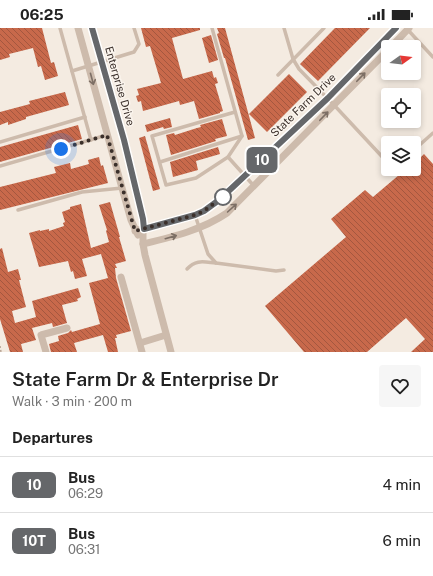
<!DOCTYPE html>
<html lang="en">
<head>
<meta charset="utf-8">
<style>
	body { margin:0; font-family:"Public Sans",sans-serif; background:#f6f6f6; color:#222; height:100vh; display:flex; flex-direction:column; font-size:15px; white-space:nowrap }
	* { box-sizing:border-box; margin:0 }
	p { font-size:13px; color:#767676 }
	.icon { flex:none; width:22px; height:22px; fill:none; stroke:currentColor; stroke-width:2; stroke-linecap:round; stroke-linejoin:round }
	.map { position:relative; height:324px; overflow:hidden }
	.side { display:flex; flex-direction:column; background:#fff; flex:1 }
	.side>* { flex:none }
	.badge { padding:0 8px; border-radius:6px; font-size:14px; line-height:26px }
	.needle { width:26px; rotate:75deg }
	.buttons { position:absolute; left:381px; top:12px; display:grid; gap:8px }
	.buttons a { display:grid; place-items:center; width:40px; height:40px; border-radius:4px; background:#fff; box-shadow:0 2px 6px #0003; font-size:20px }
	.you { position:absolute; width:20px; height:20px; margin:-10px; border:3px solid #fff; border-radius:50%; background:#1a73e8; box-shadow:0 0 0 6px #1a73e833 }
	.map>.badge { position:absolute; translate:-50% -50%; box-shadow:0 0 0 2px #fff }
	h2 { padding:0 12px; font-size:15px; line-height:36px }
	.round { display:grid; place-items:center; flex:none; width:42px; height:42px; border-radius:4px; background:#f6f6f6 }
	.headline { display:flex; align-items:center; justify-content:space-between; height:68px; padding:0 12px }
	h1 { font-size:19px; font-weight:600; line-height:30px }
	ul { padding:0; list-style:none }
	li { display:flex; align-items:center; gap:12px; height:56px; padding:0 12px; border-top:1px solid #e0e0e0 }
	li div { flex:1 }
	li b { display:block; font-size:15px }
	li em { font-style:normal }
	li .badge { min-width:44px; font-weight:700; text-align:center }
	.status { display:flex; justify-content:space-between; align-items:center; height:28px; padding:0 20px; background:#fff; direction:ltr }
	.status svg { height:11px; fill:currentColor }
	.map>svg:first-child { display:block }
	.building { fill:url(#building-back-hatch) }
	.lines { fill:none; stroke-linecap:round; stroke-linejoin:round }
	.path { stroke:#b9a596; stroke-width:1.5; stroke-dasharray:2 2; stroke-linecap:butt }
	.service { stroke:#cdbbac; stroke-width:3.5 }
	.minor { stroke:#cdbbac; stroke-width:7 }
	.oneway { stroke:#7d6f65 }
	.line-casing { stroke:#fff; stroke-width:9 }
	.line { stroke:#65676a; stroke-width:6 }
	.walk { stroke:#3b302b; stroke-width:4; stroke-dasharray:0 7.2 }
	.stop-dot { fill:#fff; stroke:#65676a; stroke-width:2 }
	.labels { text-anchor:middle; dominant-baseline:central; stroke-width:3; stroke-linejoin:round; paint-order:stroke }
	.street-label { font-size:11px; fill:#3b302b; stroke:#fbf5ee }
</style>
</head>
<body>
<div class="status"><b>06:25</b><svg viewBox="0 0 49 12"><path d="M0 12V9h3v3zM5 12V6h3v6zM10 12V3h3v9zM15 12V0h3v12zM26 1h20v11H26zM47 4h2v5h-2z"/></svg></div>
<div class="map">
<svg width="433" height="324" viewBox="0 0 433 324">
	<defs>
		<pattern id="building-back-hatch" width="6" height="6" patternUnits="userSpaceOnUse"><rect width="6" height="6" fill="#c8694b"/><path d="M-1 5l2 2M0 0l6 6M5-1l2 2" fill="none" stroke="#a4573f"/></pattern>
	</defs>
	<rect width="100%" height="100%" fill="#f4ebe1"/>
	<g class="building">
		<path d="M0,0H42L51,35L54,34L58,48L45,52L41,38L38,39L33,20L9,26L10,29L0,32Z"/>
		<path d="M141,0H200V2L172,10L183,51L212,43L214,50L216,49L218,55L215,56L223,83L220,84V85L199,91L194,73L180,77L179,73L143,83L141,73L138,74L136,68L139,67L137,61L161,55L150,18L146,19Z"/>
		<path d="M217,0H225L255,110L248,112L225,30H224L217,6L219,5Z"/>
		<path d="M335,0H370L318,53L300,36Z"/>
		<path d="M211,7L218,32L209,35L202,10Z"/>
		<path d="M289,46L307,64L267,104L249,86Z"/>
		<path d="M65,64L69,77L26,89V91L8,97V94L0,97V84L30,76L29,73Z"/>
		<path d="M170,90L172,99L164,101L163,99L147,104L145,97Z"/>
		<path d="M222,91L227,108L215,111L216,113L171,127L166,107L174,105L175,107L197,100L201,99L200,97Z"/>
		<path d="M78,97L82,111L0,134V119Z"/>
		<path d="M145,108L160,161L153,163L139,110Z"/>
		<path d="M218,119L220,126L196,133L198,142L173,149L170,134Z"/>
		<path d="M414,125H416L420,130L424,126L433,136V324H411L425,311L406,290L367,324H304L265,278L346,209L331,191L365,162L373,169L406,141H414Z"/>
		<path d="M99,129L101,138L103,137L108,155L0,182V159L56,145L54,139L70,135L71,141L89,136L88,132Z"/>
		<path d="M110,174L120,209H119L126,233L115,236L117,240H115L116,250L131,303L116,307L117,310H115L118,324H108L103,307L74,315L77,324H51L49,316L59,313L58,308L68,305L71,302L72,304L100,296L89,255L108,250L101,226L82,231L87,248L75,251L73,243L71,244L68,233L39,239L29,205L40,202V203L49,201V203L64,198L63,195L65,194L62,184L70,181V179L81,176L91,220L109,214L106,203L107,202L99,177Z"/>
		<path d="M2,220L8,244L18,241L21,252H19L26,279L12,283L15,295L36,289L32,273L78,260L81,269L77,271L78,273L62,277L67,295L53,299L52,295L32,300L36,312L21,316L23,324H10L0,291V221Z"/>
	</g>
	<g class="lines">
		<path class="path" d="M0,318L1,324"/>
		<g class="service">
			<path d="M60,0L91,112"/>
			<path d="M212,0L242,108L228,129L196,150L166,157L152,108L235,84"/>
			<path d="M284,0L293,31L299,41L334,77L388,135"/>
			<path d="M408,2L433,29"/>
			<path d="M72,43L134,24L139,16L134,0"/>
			<path d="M278,47L324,0"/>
			<path d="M0,114L85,89"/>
			<path d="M414,122L433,105"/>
			<path d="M228,129L254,158"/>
			<path d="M160,134L242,108"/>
			<path d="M0,138L107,107"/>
			<path d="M18,182L82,164L122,160"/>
			<path d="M195,187L208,226L216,235L276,243L284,242"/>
			<path d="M187,241C196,231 204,234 216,235"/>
		</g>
		<g class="minor">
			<path d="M78,0L122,160L131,192L138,207"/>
			<path d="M92,0L124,112L143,191V216L145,227L171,324"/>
			<path d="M391,19L409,0"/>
			<path d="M135,203L195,187L204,183L219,172L328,70L396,0"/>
			<path d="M143,216C172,209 202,202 227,185L388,22"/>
			<path d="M121,249L142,324"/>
			<path d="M140,315L166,307"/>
			<path d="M46,324L41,307L67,300"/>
		</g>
	</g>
	<defs><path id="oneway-shaft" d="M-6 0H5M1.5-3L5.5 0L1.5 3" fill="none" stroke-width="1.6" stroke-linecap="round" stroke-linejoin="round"/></defs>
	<g class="oneway">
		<use href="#oneway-shaft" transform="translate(361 49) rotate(-46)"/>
		<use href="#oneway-shaft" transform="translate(92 51) rotate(75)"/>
		<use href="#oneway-shaft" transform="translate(324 88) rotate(-46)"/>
		<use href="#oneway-shaft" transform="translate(232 180) rotate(-42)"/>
		<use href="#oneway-shaft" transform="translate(171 209) rotate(-16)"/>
	</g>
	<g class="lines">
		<defs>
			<path id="line" d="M92,0L124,112L143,191L144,201L195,187L204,183L219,172L328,70L396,0"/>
		</defs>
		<use href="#line" class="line-casing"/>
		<use href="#line" class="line"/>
		<path class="walk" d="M61,121L107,107L135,203L195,187L204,183L223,169"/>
	</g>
	<circle class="stop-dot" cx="223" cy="169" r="8"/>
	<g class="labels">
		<g class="street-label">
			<text transform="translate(120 58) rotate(74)">Enterprise Drive</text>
			<text transform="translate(303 77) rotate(-44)">State Farm Drive</text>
		</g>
	</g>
</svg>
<div class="buttons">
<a><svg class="needle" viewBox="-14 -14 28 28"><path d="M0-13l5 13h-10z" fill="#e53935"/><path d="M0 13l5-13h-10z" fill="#767676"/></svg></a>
<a><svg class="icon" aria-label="locate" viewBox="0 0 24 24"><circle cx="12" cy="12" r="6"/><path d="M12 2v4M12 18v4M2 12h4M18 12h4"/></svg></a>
<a><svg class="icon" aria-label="layers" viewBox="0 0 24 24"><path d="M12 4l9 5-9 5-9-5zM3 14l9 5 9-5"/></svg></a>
</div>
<div class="you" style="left:61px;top:121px"></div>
<b class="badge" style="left:262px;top:132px;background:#65676a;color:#fff">10</b>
</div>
<section class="side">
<div class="headline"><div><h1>State Farm Dr &amp; Enterprise Dr</h1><p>Walk · 3 min · 200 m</p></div><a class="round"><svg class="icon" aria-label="heart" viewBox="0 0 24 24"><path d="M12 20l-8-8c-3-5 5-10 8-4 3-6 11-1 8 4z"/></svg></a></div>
<h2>Departures</h2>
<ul>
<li><span class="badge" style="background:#65676a;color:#fff">10</span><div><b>Bus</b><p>06:29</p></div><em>4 min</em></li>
<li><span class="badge" style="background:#65676a;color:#fff">10T</span><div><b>Bus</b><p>06:31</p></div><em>6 min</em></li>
</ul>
</section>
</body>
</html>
